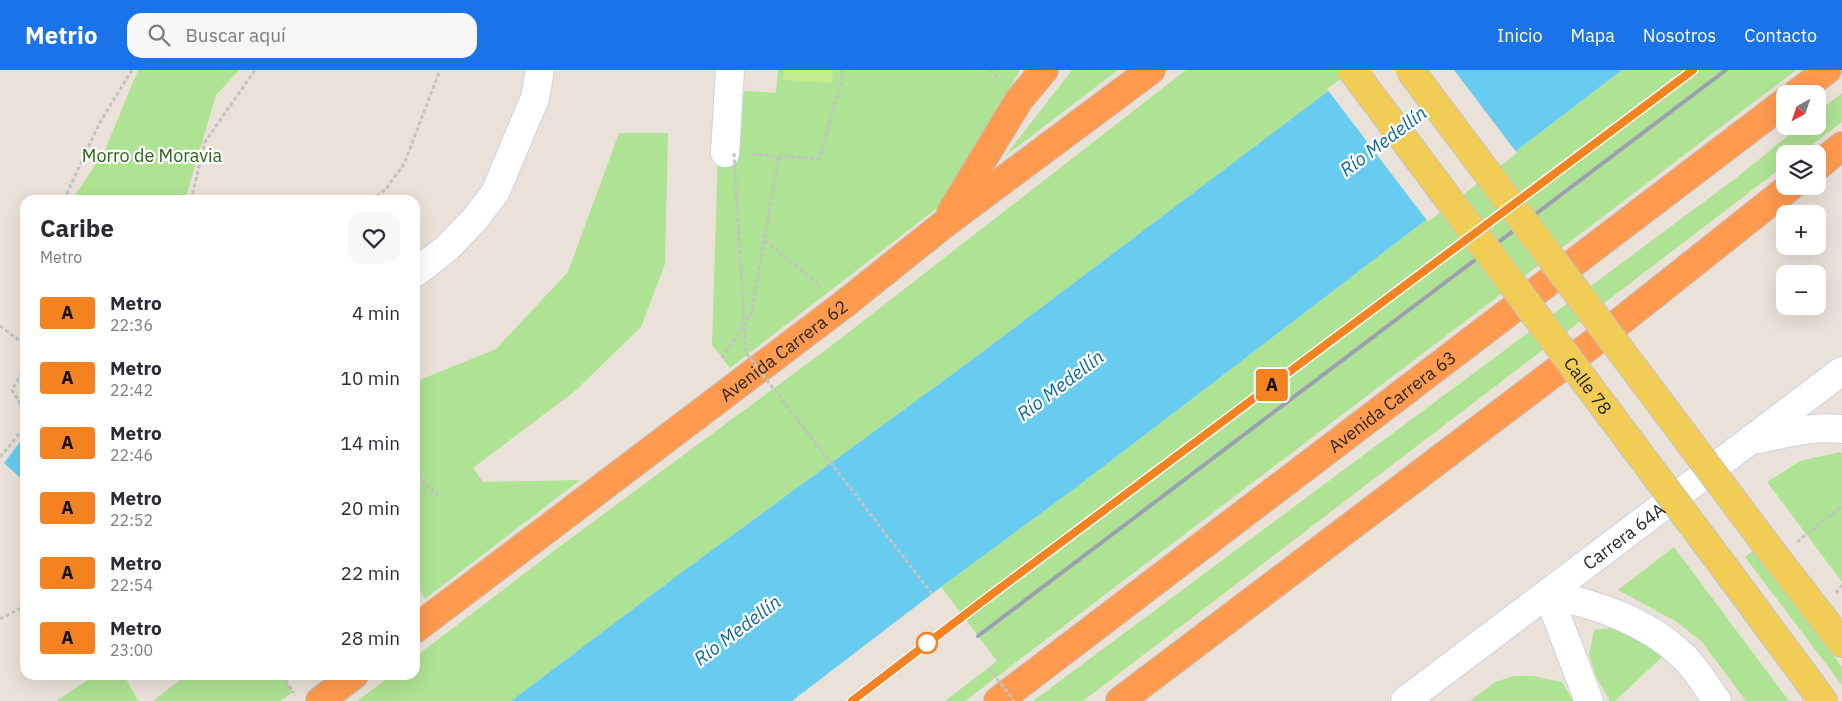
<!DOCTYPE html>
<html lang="es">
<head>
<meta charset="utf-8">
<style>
	body { margin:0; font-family:"IBM Plex Sans",sans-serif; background:#f7f7f7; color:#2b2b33; height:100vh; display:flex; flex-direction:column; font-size:19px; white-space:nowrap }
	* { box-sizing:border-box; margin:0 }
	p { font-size:16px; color:#7c7c81 }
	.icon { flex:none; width:28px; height:28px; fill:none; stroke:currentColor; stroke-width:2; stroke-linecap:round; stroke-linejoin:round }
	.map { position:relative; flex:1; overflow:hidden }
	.side { position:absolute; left:20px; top:125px; width:400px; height:485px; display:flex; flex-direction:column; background:#fff; border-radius:15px; box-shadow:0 5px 20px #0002 }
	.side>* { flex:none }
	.badge { padding:0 10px; border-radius:4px; font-size:18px; line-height:32px }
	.needle { width:32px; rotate:220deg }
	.buttons { position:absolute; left:1776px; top:15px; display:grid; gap:10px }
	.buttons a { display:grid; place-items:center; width:50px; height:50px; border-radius:10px; background:#fff; box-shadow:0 5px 20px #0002; font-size:25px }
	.map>.badge { position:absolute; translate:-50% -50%; box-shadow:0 0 0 2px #fff }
	.round { display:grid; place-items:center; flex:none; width:52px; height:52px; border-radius:15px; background:#f7f7f7 }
	.overview { display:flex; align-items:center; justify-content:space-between; height:85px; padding:0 20px }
	h1 { font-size:24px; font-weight:700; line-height:38px }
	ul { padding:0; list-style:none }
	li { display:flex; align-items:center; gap:15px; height:65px; padding:0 20px }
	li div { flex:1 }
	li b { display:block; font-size:19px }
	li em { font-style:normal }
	li .badge { min-width:55px; font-weight:700; text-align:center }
	header { display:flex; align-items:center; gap:30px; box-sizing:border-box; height:70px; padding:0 25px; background:#1a73e8; color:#fff }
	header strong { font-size:24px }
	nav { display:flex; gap:28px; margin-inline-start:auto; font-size:18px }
	.search { width:350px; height:45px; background:#f7f7f7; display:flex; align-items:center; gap:12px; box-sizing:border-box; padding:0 18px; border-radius:15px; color:#7c7c81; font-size:19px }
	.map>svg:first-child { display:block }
	.green { fill:#aee393 }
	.pitch { fill:#c4eb8e }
	.water { fill:#68ccf0 }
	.pier { fill:#eae2d8 }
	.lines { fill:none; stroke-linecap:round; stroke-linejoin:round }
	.minor-casing { stroke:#cdd1e1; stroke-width:30 }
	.major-casing { stroke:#c3c3c3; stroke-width:30 }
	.highway-casing { stroke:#c3c3c3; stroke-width:30 }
	.path { stroke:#c3c3c3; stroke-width:3; stroke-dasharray:4 2.5; stroke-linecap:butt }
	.minor { stroke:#fff; stroke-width:28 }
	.major { stroke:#f2cd55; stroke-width:28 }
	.highway { stroke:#ff9a4e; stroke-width:28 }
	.rail { stroke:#9b9fb2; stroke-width:4 }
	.major-bridge-casing { stroke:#c3c3c3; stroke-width:30; stroke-linecap:butt }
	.path-bridge { stroke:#c3c3c3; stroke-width:3; stroke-dasharray:4 2.5; stroke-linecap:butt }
	.major-bridge { stroke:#f2cd55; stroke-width:28 }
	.line-casing { stroke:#fff; stroke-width:11 }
	.line { stroke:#f58220; stroke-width:8 }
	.stop-dot { fill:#fff; stroke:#f58220; stroke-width:2.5 }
	.labels { text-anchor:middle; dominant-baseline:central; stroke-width:4.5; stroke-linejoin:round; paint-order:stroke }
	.park-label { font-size:18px; fill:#286418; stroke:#fff }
	.street-label { font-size:18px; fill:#272727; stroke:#fff }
	.water-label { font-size:19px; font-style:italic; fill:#0b6898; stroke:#fff }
</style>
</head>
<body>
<header>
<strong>Metrio</strong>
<div class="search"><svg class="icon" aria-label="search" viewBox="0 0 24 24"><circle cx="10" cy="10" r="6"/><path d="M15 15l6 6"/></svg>Buscar aquí</div>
<nav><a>Inicio</a><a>Mapa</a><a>Nosotros</a><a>Contacto</a></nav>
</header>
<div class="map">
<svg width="1842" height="631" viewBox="0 0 1842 631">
	<rect width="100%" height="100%" fill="#eae2d8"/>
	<g class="green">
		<path d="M138,0H239L216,25L185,130H72L105,80Z"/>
		<path d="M778,0H1020L945,132L730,298L712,275L720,19L776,23Z"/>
		<path d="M1072,0H1118L1005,86Z"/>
		<path d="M1186,0H1356L973,289L686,499L511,631H357L392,605H415V587L555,480L831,276Z"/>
		<path d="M1622,0H1796L965,631H945L997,591L941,517L1078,416Z"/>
		<path d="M1842,23V52L1800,84H1785V95L1083,631H1033L1740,105L1800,56H1818V42Z"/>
		<path d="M619,63H668L665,194L641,257L575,321L473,398L483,412L580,410L425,529L415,514V312L496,279L568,202Z"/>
		<path d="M1840,382L1842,383V512L1767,412L1800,391Z"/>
		<path d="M1674,477L1789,631H1746L1702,572L1677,552L1618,520Z"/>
		<path d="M1755,480L1842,597V615L1745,487Z"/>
		<path d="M1609,558C1634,564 1644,569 1663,586L1615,631H1610L1596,607L1589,584L1594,560Z"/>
		<path d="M95,605H124L138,631H56Z"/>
		<path d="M186,605H282L293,622L280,631H153Z"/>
		<path d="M1514,606H1532L1562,612L1573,631H1470L1495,612Z"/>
	</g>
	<path class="pitch" d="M784,0H833L832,13L783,10Z"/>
	<g class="water">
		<path d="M1356,0H1622L1078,416L941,517L792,631H511L686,499L973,289Z"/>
		<path d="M23,368L25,369V412L4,393Z"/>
	</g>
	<path class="pier" d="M1352,0H1454L1517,83L1428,152L1327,19Z"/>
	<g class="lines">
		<defs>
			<g id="minor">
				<path d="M725,83L730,0"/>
				<path d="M415,203L447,178L474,150L495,123L535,28L540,0"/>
				<path d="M1759,369C1787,363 1813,356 1842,359"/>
				<path d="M1548,524C1597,535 1645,550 1682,585C1696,598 1706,616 1717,631"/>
				<path d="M1548,524L1589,631"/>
				<path id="s1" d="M1405,631L1842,301"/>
			</g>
			<g id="major">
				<path d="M1771,481L1842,573"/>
				<path d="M1733,509L1823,631"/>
			</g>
			<g id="highway">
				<path d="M1796,24L1827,0"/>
				<path d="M1818,96L1842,76"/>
				<path d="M951,142L1019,30L1044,0"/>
				<path id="s2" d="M415,559L843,235L943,155L1151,0"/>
				<path d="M320,631L354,605"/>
				<path id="s3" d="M998,631L1785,32"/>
				<path d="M1120,631L1588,277L1791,116"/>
			</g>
		</defs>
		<use href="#minor" class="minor-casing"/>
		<use href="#major" class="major-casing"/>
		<use href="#highway" class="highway-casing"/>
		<g class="path">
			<path d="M990,0L1000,11"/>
			<path d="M752,84L819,89L841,13L842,0"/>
			<path d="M64,130L99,54L132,0"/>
			<path d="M191,130L205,72L255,0"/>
			<path d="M371,130L386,119L404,94L440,0"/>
			<path d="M765,170L821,217"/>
			<path d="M0,256L23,273L25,283"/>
			<path d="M722,288L751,245L779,86"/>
			<path d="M25,297L12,320L25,342"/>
			<path d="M0,387L25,357"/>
			<path d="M415,401L420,409"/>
			<path d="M415,409L421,410L439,426"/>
			<path d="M1797,472L1842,436"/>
			<path d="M415,514L420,522"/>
			<path d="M1836,523L1842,515"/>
			<path d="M0,549L25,536"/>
			<path d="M282,605L294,623"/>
		</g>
		<use href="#minor" class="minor"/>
		<use href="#major" class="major"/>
		<use href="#highway" class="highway"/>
		<g class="rail">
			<path d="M963,546L1693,0"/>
			<path d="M978,566L1726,0"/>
		</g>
		<defs>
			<g id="major-bridge">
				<path id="s4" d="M1352,0L1733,509"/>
				<path d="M1410,0L1771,481"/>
			</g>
		</defs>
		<use href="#major-bridge" class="major-bridge-casing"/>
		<g class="path-bridge">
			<path d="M734,83L746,283L932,524"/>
			<path d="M989,598L1014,631"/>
		</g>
		<use href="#major-bridge" class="major-bridge"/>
	</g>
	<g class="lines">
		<defs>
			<path id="line" d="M852,631L979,534L1693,0"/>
		</defs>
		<use href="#line" class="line-casing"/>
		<use href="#line" class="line"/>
	</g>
	<circle class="stop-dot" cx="927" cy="573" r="10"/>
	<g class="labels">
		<g class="park-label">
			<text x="152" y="85">Morro de Moravia</text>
		</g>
		<g class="street-label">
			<text stroke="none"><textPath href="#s2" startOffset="462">Avenida Carrera 62</textPath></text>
			<text stroke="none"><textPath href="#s4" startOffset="394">Calle 78</textPath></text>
			<text stroke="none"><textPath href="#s3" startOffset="495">Avenida Carrera 63</textPath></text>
			<text stroke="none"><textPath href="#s1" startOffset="274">Carrera 64A</textPath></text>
		</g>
		<g class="water-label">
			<text transform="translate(1383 71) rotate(-37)">Río Medellín</text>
			<text transform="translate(1060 315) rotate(-37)">Río Medellín</text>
			<text transform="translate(737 560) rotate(-37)">Río Medellín</text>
		</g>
	</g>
</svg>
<div class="buttons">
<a><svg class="needle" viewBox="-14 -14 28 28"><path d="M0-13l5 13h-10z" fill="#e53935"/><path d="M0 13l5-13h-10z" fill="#7c7c81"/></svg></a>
<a><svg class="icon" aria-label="layers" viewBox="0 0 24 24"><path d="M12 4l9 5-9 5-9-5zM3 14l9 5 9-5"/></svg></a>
<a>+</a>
<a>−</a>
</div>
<b class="badge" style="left:1272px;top:315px;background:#f58220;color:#111">A</b>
<section class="side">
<div class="overview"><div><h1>Caribe</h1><p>Metro</p></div><a class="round"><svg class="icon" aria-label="heart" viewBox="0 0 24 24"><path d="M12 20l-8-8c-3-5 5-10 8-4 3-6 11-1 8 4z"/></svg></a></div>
<ul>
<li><span class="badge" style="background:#f58220;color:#111">A</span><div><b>Metro</b><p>22:36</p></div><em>4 min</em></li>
<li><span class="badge" style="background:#f58220;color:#111">A</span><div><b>Metro</b><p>22:42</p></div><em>10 min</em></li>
<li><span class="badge" style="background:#f58220;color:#111">A</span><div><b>Metro</b><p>22:46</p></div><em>14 min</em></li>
<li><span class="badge" style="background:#f58220;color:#111">A</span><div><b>Metro</b><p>22:52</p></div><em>20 min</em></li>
<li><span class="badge" style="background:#f58220;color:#111">A</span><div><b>Metro</b><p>22:54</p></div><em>22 min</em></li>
<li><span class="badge" style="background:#f58220;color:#111">A</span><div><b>Metro</b><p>23:00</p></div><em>28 min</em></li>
</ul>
</section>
</div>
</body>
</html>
